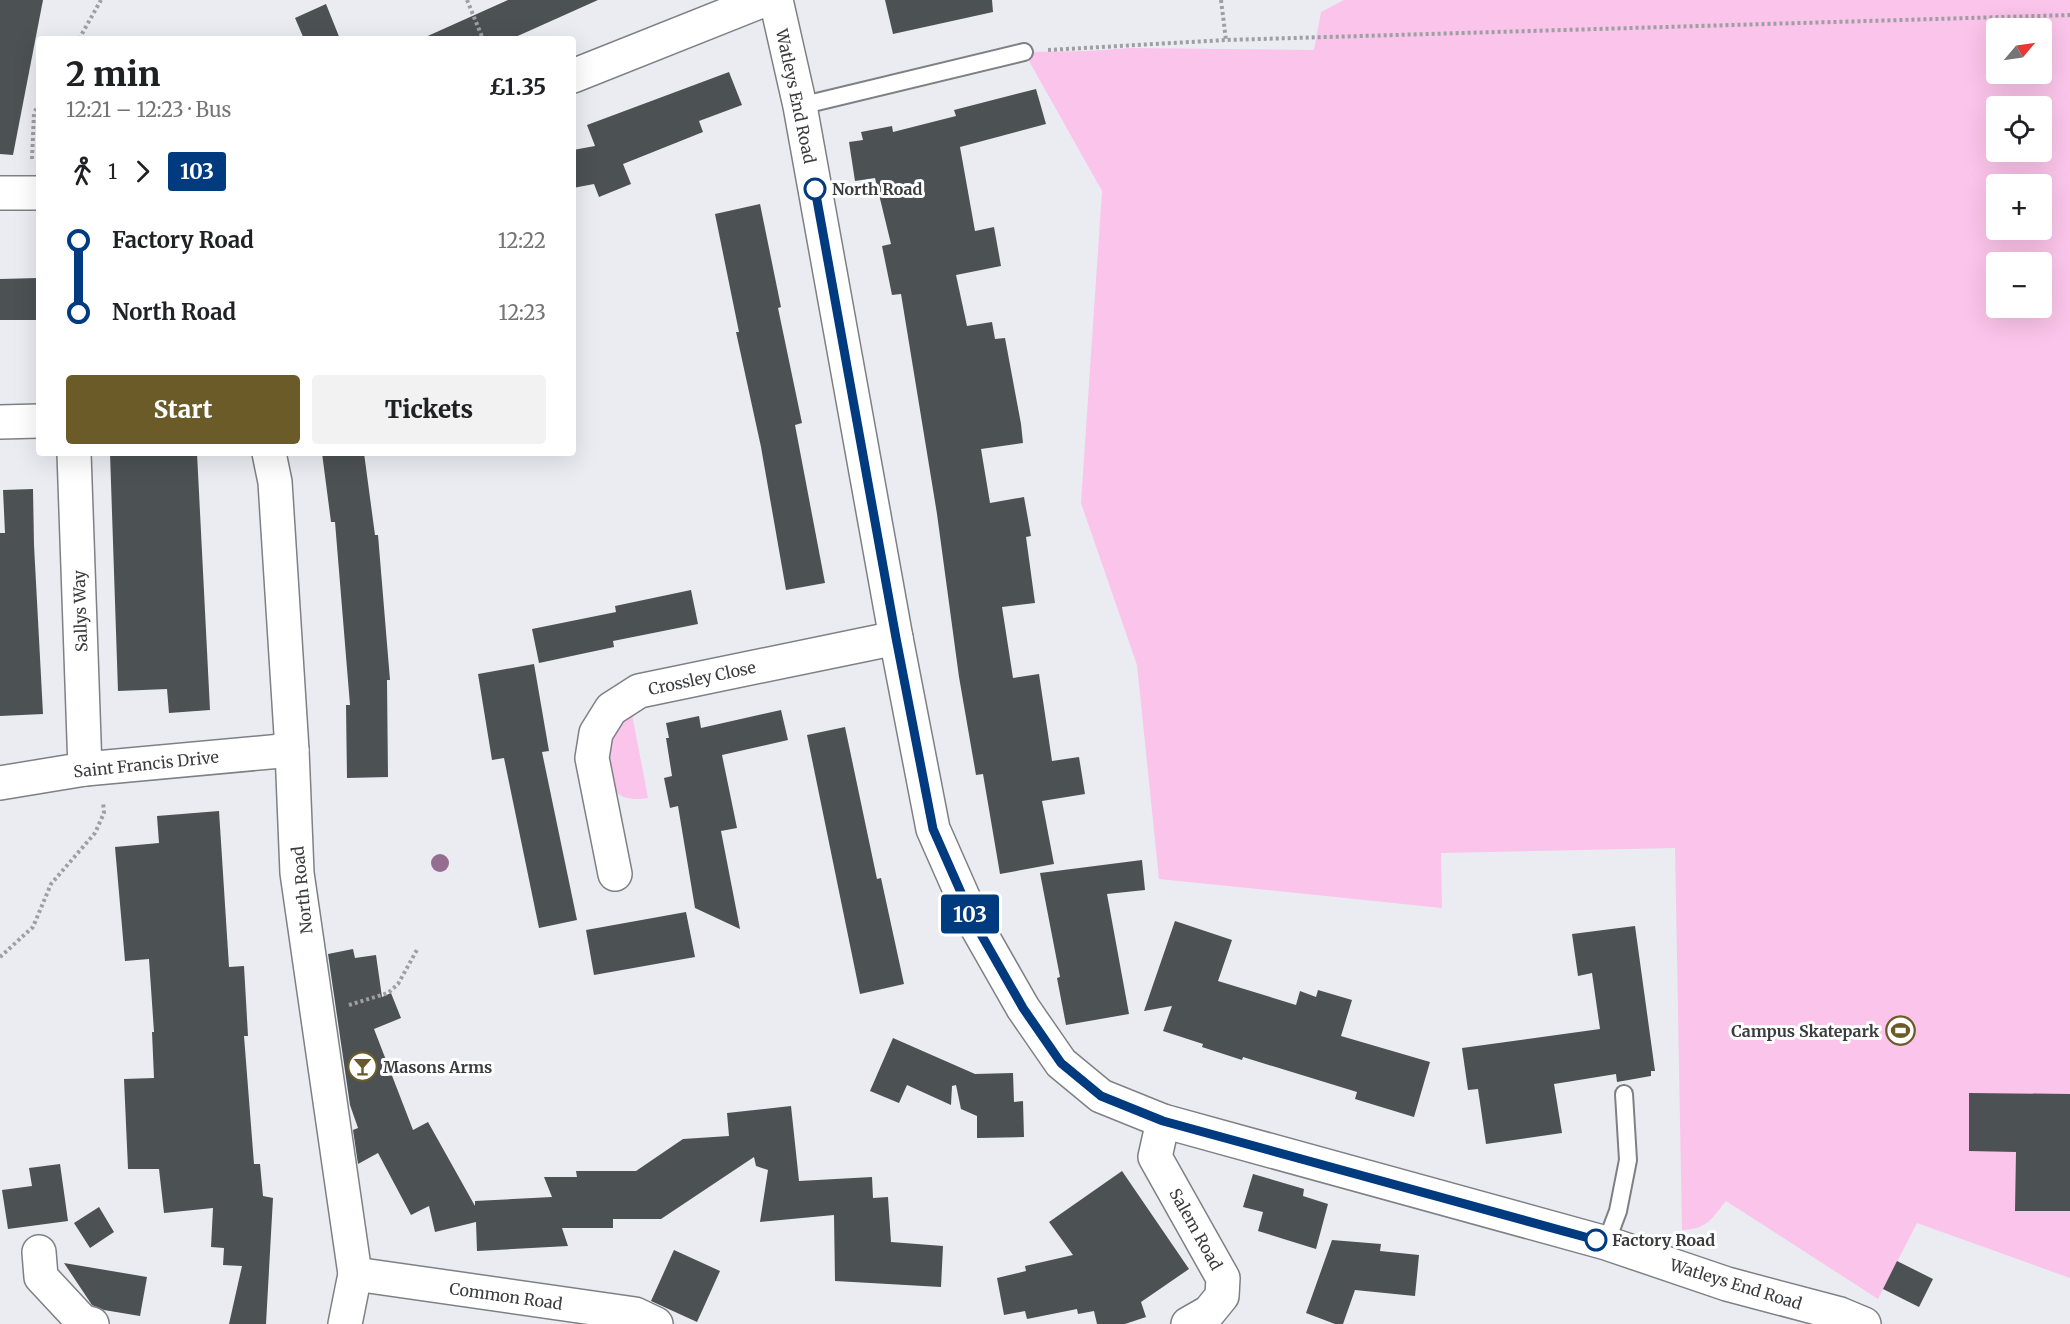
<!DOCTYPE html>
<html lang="en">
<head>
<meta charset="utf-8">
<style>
	body { margin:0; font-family:Merriweather,serif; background:#f2f2f2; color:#202124; height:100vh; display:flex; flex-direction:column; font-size:22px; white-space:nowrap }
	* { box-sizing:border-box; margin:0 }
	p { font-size:20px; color:#757577 }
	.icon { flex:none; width:33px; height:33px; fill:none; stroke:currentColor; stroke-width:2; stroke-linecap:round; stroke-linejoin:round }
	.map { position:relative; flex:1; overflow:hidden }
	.sheet { position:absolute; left:36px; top:36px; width:540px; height:420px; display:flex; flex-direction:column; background:#fff; border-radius:6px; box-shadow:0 6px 24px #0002 }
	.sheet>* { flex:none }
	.badge { padding:0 12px; border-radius:4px; font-size:21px; line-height:39px }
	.needle { width:39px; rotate:61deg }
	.fabs { position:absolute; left:1986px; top:18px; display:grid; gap:12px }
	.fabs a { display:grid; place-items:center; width:66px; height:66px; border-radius:6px; background:#fff; box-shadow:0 6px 24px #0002; font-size:30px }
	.map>.badge { position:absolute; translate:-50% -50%; box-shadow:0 0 0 3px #fff }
	.legs { display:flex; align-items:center; gap:9px; height:66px; padding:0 30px; font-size:20px }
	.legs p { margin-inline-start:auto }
	.overview { display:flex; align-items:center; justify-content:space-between; height:102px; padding:0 30px }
	h1 { font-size:33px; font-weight:800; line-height:45px }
	.action { display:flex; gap:12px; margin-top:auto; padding:12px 30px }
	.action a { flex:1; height:69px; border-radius:6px; background:#6a5b28; color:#fff; font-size:24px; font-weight:800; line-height:69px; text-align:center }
	.action a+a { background:#f2f2f2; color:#202124 }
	ul { padding:0 30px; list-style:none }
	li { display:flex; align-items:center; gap:21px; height:72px; font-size:22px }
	li i { display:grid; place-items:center; width:9px; height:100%; margin:0 8px; background:currentColor }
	li i::after { content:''; width:15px; height:15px; margin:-8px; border:4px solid; border-radius:50%; background:#fff }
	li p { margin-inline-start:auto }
	li:first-child i { background:linear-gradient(#0000 50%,currentColor 0) }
	li:last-child i { background:linear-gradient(currentColor 50%,#0000 0) }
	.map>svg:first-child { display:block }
	.green { fill:#fbc4ea; fill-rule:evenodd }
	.building { fill:#4c5153 }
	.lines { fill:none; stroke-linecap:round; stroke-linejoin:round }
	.service-casing { stroke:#7e8085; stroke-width:20 }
	.minor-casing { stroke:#7e8085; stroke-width:36 }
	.tertiary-casing { stroke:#7e8085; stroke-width:36 }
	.path { stroke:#9d9fa3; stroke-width:4; stroke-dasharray:3 3; stroke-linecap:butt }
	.service { stroke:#fff; stroke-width:16 }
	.minor { stroke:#fff; stroke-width:33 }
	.tertiary { stroke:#fff; stroke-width:33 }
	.tree { fill:#956d91 }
	.line-1-casing { stroke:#fff; stroke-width:14 }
	.line-1 { stroke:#003b80; stroke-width:9 }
	.stop-1-dot { fill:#fff; stroke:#003b80; stroke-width:3 }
	.labels { text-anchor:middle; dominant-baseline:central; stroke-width:6; stroke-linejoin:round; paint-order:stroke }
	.street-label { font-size:16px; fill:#3b3c3e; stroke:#fff }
	.stop-label { font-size:16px; font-weight:bold; fill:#3b3c3e; stroke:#fff; text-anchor:start }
	.poi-label { font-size:16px; font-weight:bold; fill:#3b3c3e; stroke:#fff; text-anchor:end }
</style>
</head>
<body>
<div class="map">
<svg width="2070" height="1324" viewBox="0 0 2070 1324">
	<rect width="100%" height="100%" fill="#eaecf2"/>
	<g class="green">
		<path d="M1344,0H2070V1278L1917,1223L1878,1299L1726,1201C1712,1218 1708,1229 1682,1230L1675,848L1441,853L1442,908L1159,879L1137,665L1081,503L1102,191L1024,52L1089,51L1130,48L1314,50L1321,12ZM1996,28H2042V74H1996ZM1996,106H2042V152H1996ZM1996,184H2042V230H1996ZM1996,262H2042V308H1996Z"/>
		<path d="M632,714L648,798C613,803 613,788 604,760L617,729Z"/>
	</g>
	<g class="building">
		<path d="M0,0H43L13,155L0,154Z"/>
		<path d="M508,0H598L511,39H421Z"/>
		<path d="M885,0H992L993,12L893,34Z"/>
		<path d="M326,4L340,39H304L295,18Z"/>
		<path d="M729,72L742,105L699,121L703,132L623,164L631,184L599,197L594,184L573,188V150L595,146L587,125Z"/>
		<path d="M1036,89L1046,124L960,147L975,231L994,227L1001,266L956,275L967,326L992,322L995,339L1005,338L1021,424L1023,443L981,449L990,503L1024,497L1031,536L1026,537L1035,603L1002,607L1013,678L1039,674L1052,761L1079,757L1085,794L1042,801L1054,864L1000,874L983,774L976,775L959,677L937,514L901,294L892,295L882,246L891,244L875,178L855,181L849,142L863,140L861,132L892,126L893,132L956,116L954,110Z"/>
		<path d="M760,204L781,307L778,308L802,423L795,425L825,583L786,590L761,447L736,332H739L715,214Z"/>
		<path d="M39,278V320H0V279Z"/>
		<path d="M110,453H197L210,710L169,713L167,689L118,691Z"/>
		<path d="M322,453H364L375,535H378L390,680H387L388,777L347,778L346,705H350L335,522H331Z"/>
		<path d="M33,489L34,545L43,714L0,716V533H5L3,490Z"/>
		<path d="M691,590L698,624L613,641L614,647L539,663L532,629L616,612L615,606Z"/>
		<path d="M534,664L549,751L542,752L577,920L539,928L504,758L492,760L478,674Z"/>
		<path d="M781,710L788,740L722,755L737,828L721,831L740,929L695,908L678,806L670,808L664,778L672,776L666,738H669L666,723L699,716L701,728Z"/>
		<path d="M845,727L877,879L881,878L904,984L860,994L807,735Z"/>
		<path d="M219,811L229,967L244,966L248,1036H244L254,1164H260L263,1196L273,1198L266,1324H229L242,1266L223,1265L224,1248L211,1247L213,1208L164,1213L159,1169H128L124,1079L154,1078L152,1032H154L149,959L125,961L115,847L159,843L157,816Z"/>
		<path d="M1142,860L1145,890L1107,894L1129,1014L1066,1025L1057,978L1060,977L1040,873Z"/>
		<path d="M686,912L695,957L594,975L586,930Z"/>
		<path d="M1175,921L1232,940L1218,981L1296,1005L1300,991L1316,997L1318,990L1352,1000L1341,1036L1430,1062L1414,1117L1355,1099L1357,1092L1243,1057L1242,1060L1202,1047L1203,1044L1163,1031L1172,1006L1144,1011Z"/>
		<path d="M1635,926L1655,1071H1651V1076L1617,1082L1616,1074L1554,1084L1562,1133L1486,1144L1478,1089L1468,1090L1462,1048L1600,1029L1592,973L1578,976L1572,934Z"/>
		<path d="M353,949L355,958L376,955L382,997L391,993L401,1018L374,1029L413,1130L428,1122L475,1206V1201L552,1197L544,1177H577L576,1171H636L683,1139L729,1136L727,1113L791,1106L799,1181L872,1177L873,1198L888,1197L891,1242L943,1246L941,1287L835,1281L834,1215L760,1222L768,1170L756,1166L754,1157L661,1219H613V1228H562L568,1246L477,1251L476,1222L435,1232L429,1206L411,1215L378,1153L358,1164L353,1130L358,1128L350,1105L328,954Z"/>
		<path d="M893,1038L975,1074L1013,1073L1014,1102L1023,1101L1024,1137L977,1138V1116L961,1109L956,1085L952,1086L951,1105L907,1085L899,1103L870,1091Z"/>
		<path d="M1969,1093L2070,1094V1211H2015L2016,1152L1969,1151Z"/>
		<path d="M60,1164L68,1221L8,1229L2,1190L32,1186L29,1168Z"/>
		<path d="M1122,1171L1189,1269L1141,1302L1146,1317L1125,1324H1097L1094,1311L1078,1314L1077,1309L1027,1319L1025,1311L1004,1315L997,1278L1026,1271L1025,1266L1073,1255L1049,1222Z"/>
		<path d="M1253,1174L1304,1189L1303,1196L1328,1204L1316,1249L1258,1231L1263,1212L1243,1207Z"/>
		<path d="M99,1207L114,1232L90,1248L74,1223Z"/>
		<path d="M1332,1240L1381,1244L1380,1251L1419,1255L1415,1296L1355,1290L1343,1324H1335L1306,1313Z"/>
		<path d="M674,1250L720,1271L697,1322L651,1301Z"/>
		<path d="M1897,1261L1933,1279L1919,1307L1883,1289Z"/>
		<path d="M64,1263L147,1277L140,1316L104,1310L92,1305Z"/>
	</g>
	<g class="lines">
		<defs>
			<g id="service">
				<path d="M800,106L1024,52"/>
				<path d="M1606,1243L1618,1211L1628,1160L1624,1094"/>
			</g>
			<g id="minor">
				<path d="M573,76L764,0"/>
				<path d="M0,193H39"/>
				<path d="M0,422L39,421"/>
				<path d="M74,453L85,769"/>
				<path d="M269,453L275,482L292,750L297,873L355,1274L345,1324"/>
				<path d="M0,783L85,769L292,750"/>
				<path d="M615,874L592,758L596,733L611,709L639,691L896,638"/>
				<path d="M1163,1121L1155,1157L1223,1278L1222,1296L1209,1312L1188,1324"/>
				<path d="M39,1252L41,1277L82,1321L92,1324"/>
				<path d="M355,1274L635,1314L656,1324"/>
			</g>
			<path id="tertiary" d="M776,0L800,106L896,638L933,829L974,922L1023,1008L1061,1063L1101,1096L1163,1121L1606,1243L1727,1284L1840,1314L1864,1324"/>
		</defs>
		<use href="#service" class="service-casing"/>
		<use href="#minor" class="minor-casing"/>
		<use href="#tertiary" class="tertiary-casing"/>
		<g class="path">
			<path d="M467,0L483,39"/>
			<path d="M1221,0L1226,40"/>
			<path d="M79,39L101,0"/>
			<path d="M1048,50L1226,40L2070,15"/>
			<path d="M32,159L34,113L39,104"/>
			<path d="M0,957L33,927L51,884L95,833L104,813L103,802"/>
			<path d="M349,1005L388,993L398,984L418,948"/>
		</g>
		<use href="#service" class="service"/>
		<use href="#minor" class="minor"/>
		<use href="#tertiary" class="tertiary"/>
	</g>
	<circle class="tree" cx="440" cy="863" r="9"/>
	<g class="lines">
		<defs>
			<path id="line-1" d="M815,189L896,638L933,829L974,922L1023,1008L1061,1063L1101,1096L1163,1121L1596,1240"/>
		</defs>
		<use href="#line-1" class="line-1-casing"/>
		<use href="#line-1" class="line-1"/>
	</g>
	<defs>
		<symbol id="stadium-ring" viewBox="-11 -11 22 22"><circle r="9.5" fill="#fff" stroke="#6a5b28" stroke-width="1.5"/><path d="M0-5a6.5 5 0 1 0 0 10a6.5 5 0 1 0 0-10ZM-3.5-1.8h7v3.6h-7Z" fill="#6a5b28"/></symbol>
		<symbol id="bar-ring" viewBox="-11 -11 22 22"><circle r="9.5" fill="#fff" stroke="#6a5b28" stroke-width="1.5"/><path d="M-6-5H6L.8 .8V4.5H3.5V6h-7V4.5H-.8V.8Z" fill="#6a5b28"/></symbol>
	</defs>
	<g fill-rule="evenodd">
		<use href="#stadium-ring" x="1884" y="1014" width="33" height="33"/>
		<use href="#bar-ring" x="346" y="1050" width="33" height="33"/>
	</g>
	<g class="stop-1-dot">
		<circle cx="815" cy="189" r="10"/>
		<circle cx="1596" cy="1240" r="10"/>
	</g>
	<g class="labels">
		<g class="street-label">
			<text transform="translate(796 96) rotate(78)">Watleys End Road</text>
			<text transform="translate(80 611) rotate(-92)">Sallys Way</text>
			<text transform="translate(702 678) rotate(-12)">Crossley Close</text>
			<text transform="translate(146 764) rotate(-6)">Saint Francis Drive</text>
			<text transform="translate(302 890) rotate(-96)">North Road</text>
			<text transform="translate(1196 1229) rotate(61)">Salem Road</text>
			<text transform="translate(1736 1284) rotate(17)">Watleys End Road</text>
			<text transform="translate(506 1296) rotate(8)">Common Road</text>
		</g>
		<g class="stop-label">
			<text x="832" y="189">North Road</text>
			<text x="1612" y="1240">Factory Road</text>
		</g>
		<g class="poi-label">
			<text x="1879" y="1031">Campus Skatepark</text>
			<text x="383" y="1067" text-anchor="start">Masons Arms</text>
		</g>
	</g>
</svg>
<div class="fabs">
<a><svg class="needle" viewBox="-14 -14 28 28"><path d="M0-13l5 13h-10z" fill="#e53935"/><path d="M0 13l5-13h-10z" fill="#757577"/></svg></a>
<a><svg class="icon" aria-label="locate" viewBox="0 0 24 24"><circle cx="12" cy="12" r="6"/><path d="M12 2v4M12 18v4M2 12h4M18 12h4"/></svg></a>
<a>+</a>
<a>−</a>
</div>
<b class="badge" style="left:970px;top:914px;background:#003b80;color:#fff">103</b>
<section class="sheet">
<div class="overview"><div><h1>2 min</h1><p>12:21 – 12:23 · Bus</p></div><b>£1.35</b></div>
<div class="legs"><svg class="icon" aria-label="walk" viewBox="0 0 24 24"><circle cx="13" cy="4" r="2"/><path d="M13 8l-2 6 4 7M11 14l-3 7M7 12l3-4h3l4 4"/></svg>1<svg class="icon" aria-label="forward" viewBox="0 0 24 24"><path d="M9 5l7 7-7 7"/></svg><b class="badge" style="background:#003b80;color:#fff">103</b></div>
<ul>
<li><i style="color:#003b80"></i><b>Factory Road</b><p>12:22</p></li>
<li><i style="color:#003b80"></i><b>North Road</b><p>12:23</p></li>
</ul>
<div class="action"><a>Start</a><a>Tickets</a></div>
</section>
</div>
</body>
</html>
